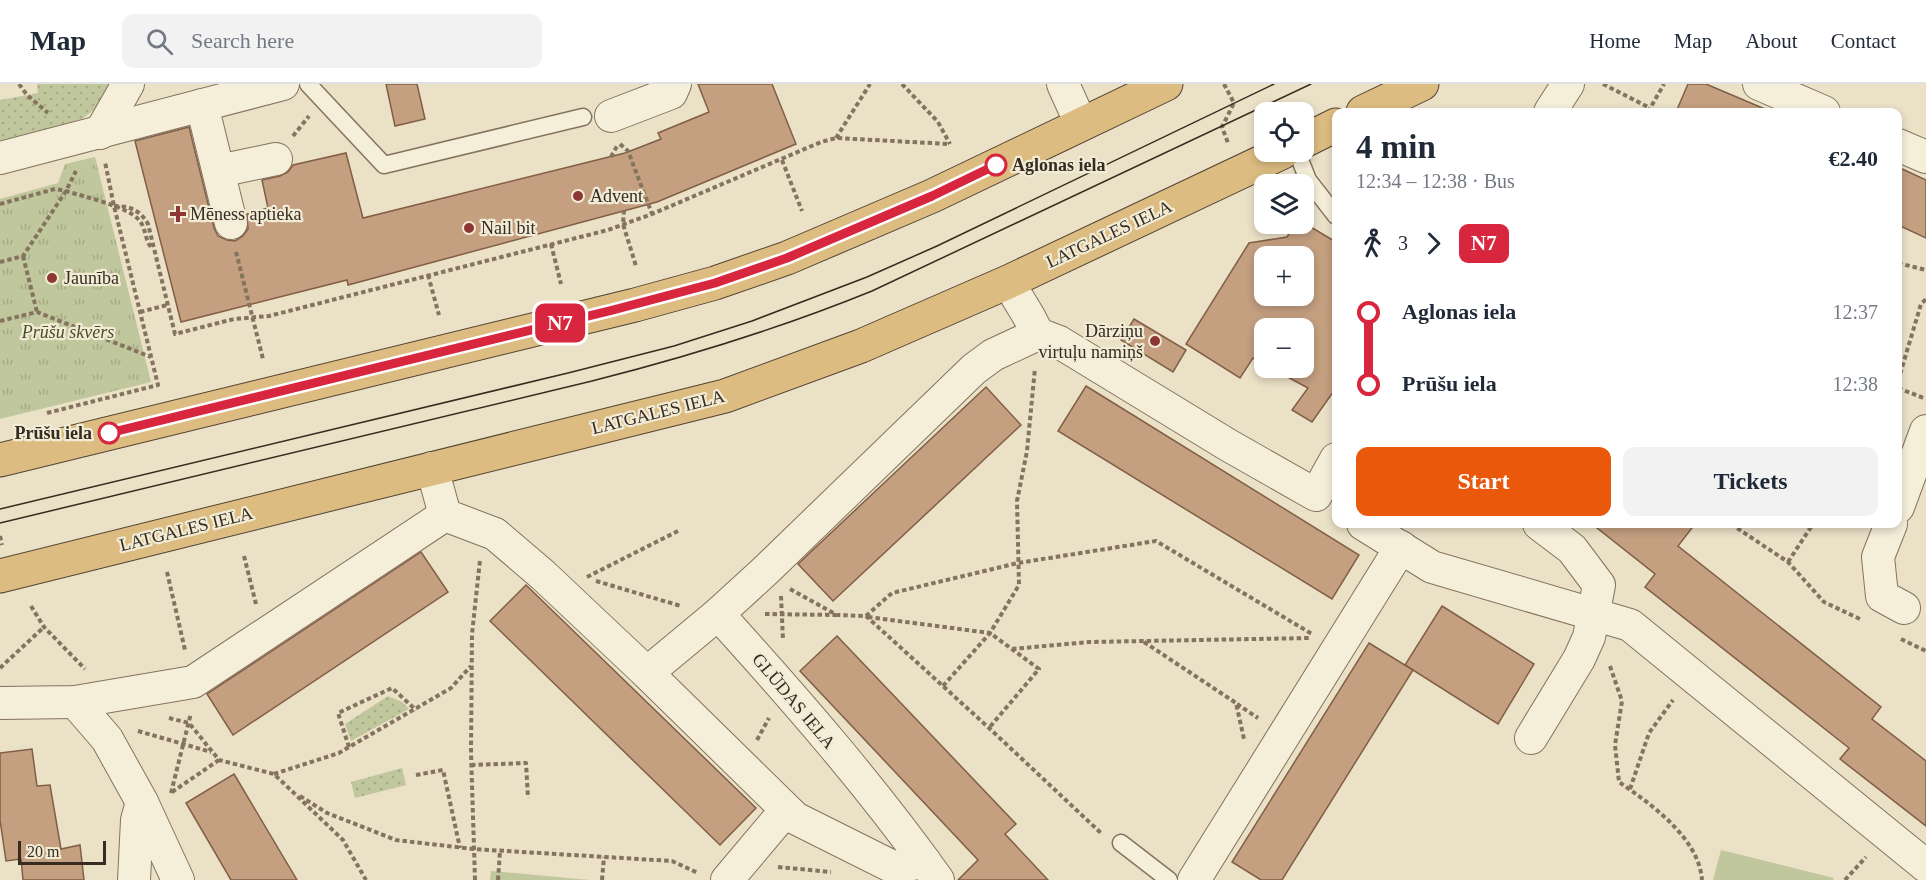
<!DOCTYPE html>
<html lang="en">
<head>
<meta charset="utf-8">
<style>
	body { margin:0; font-family:Georgia,serif; background:#f2f2f3; color:#1f2937; height:100vh; display:flex; flex-direction:column; font-size:22px; white-space:nowrap }
	* { box-sizing:border-box; margin:0 }
	p { font-size:20px; color:#747a83 }
	.icon { flex:none; width:33px; height:33px; fill:none; stroke:currentColor; stroke-width:2; stroke-linecap:round; stroke-linejoin:round }
	.map { position:relative; flex:1; overflow:hidden }
	.panel { position:absolute; left:1332px; top:24px; width:570px; height:420px; display:flex; flex-direction:column; background:#fff; border-radius:12px; box-shadow:0 3px 9px #0003 }
	.panel>* { flex:none }
	.badge { padding:0 12px; border-radius:9px; font-size:21px; line-height:39px }
	.fabs { position:absolute; left:1254px; top:18px; display:grid; gap:12px }
	.fabs a { display:grid; place-items:center; width:60px; height:60px; border-radius:12px; background:#fff; box-shadow:0 3px 9px #0003; font-size:30px }
	.scale { position:absolute; left:18px; bottom:15px; width:88px; box-sizing:border-box; padding-left:6px; border:3px solid #352b20; border-top:0; font-size:16px; line-height:21px; white-space:nowrap; color:#352b20; -webkit-text-stroke:4px #f2ebd5; paint-order:stroke }
	.map>.badge { position:absolute; translate:-50% -50%; box-shadow:0 0 0 3px #fff }
	.legs { display:flex; align-items:center; gap:9px; height:66px; padding:0 24px; font-size:20px }
	.legs p { margin-inline-start:auto }
	.overview { display:flex; align-items:center; justify-content:space-between; height:102px; padding:0 24px }
	h1 { font-size:33px; font-weight:700; line-height:45px }
	.primary-button { display:flex; gap:12px; margin-top:auto; padding:12px 24px }
	.primary-button a { flex:1; height:69px; border-radius:12px; background:#ea580c; color:#fff; font-size:24px; font-weight:700; line-height:69px; text-align:center }
	.primary-button a+a { background:#f2f2f3; color:#1f2937 }
	ul { padding:0 24px; list-style:none }
	li { display:flex; align-items:center; gap:21px; height:72px; font-size:22px }
	li i { display:grid; place-items:center; width:9px; height:100%; margin:0 8px; background:currentColor }
	li i::after { content:''; width:15px; height:15px; margin:-8px; border:4px solid; border-radius:50%; background:#fff }
	li p { margin-inline-start:auto }
	li:first-child i { background:linear-gradient(#0000 50%,currentColor 0) }
	li:last-child i { background:linear-gradient(currentColor 50%,#0000 0) }
	header { display:flex; align-items:center; gap:36px; box-sizing:border-box; height:84px; padding:0 30px; background:#fff; border-bottom:2px solid #e0e1e3 }
	header strong { font-size:28px }
	nav { display:flex; gap:33px; margin-inline-start:auto; font-size:21px }
	.search { width:420px; height:54px; background:#f2f2f3; display:flex; align-items:center; gap:15px; box-sizing:border-box; padding:0 21px; border-radius:12px; color:#747a83; font-size:22px }
	.map>svg:first-child { display:block }
	.grass { fill:url(#grass-dots) }
	.park { fill:url(#park-tufts) }
	.pitch { fill:#c0c79c }
	.building { fill:#c49f80; stroke:#805f46; stroke-width:1.5; fill-rule:evenodd }
	.lines { fill:none; stroke-linecap:round; stroke-linejoin:round }
	.service-casing { stroke:#84735e; stroke-width:19 }
	.minor-casing { stroke:#84735e; stroke-width:34 }
	.trunk-casing { stroke:#524232; stroke-width:35 }
	.path { stroke:#84735e; stroke-width:4; stroke-dasharray:4.5 3; stroke-linecap:butt }
	.service { stroke:#f5eed9; stroke-width:16 }
	.minor { stroke:#f5eed9; stroke-width:32 }
	.trunk { stroke:#dcbc81; stroke-width:33 }
	.tram { stroke:#352b20; stroke-width:1.5 }
	.line-1-casing { stroke:#fff; stroke-width:14 }
	.line-1 { stroke:#d7263d; stroke-width:9 }
	.stop-1-dot { fill:#fff; stroke:#d7263d; stroke-width:3 }
	.poi-dot { fill:#8d3634; stroke:#f2ebd5; stroke-width:2 }
	.labels { text-anchor:middle; dominant-baseline:central; stroke-width:4.5; stroke-linejoin:round; paint-order:stroke }
	.stop-label { font-size:18px; font-weight:bold; fill:#352b20; stroke:#f2ebd5; text-anchor:start }
	.poi-label { font-size:18px; fill:#352b20; stroke:#f2ebd5; text-anchor:start }
	.street-label { font-size:18px; fill:#352b20; stroke:#f2ebd5 }
	.park-label { font-size:18px; font-style:italic; fill:#455029; stroke:#f2ebd5 }
</style>
</head>
<body>
<header>
<strong>Map</strong>
<div class="search"><svg class="icon" aria-label="search" viewBox="0 0 24 24"><circle cx="10" cy="10" r="6"/><path d="M15 15l6 6"/></svg>Search here</div>
<nav><a>Home</a><a>Map</a><a>About</a><a>Contact</a></nav>
</header>
<div class="map">
<svg width="1926" height="796" viewBox="0 0 1926 796">
	<defs>
		<pattern id="grass-dots" width="8" height="8" patternUnits="userSpaceOnUse" patternTransform="scale(1.5)"><rect width="8" height="8" fill="#c0c79c"/><path d="M2 2h.1M6 6h.1" fill="none" stroke="#a6ab86" stroke-width="1.8" stroke-linecap="round"/></pattern>
		<pattern id="park-tufts" width="24" height="20" patternUnits="userSpaceOnUse" patternTransform="scale(1.5)"><rect width="24" height="20" fill="#c0c79c"/><path d="M3 7l-1-3M5 7V3M7 7l1-3M15 17l-1-3M17 17v-4M19 17l1-3" fill="none" stroke="#a6ab86"/></pattern>
	</defs>
	<rect width="100%" height="100%" fill="#eae1c7"/>
	<g class="grass">
		<path d="M37,0H111L100,21L82,35L0,59V16L38,9Z"/>
		<path d="M388,612L402,618L409,625L351,657L345,640Z"/>
		<path d="M402,684L406,701L355,714L351,698Z"/>
	</g>
	<path class="park" d="M95,73L151,298L0,335V115L58,99L65,80Z"/>
	<g class="pitch">
		<path d="M1721,766L1834,794L1833,796H1713Z"/>
		<path d="M491,787L590,796H490Z"/>
	</g>
	<g class="building">
		<path d="M386,0H417L425,35L395,42Z"/>
		<path d="M698,0H772L796,60L657,118L348,201L347,196L181,238L135,57L189,43L214,144L218,152L227,156L235,157L243,152L248,145L247,130L268,124L262,96L280,92L288,88L293,81L346,69L363,134L625,69L661,55L658,49L709,28Z"/>
		<path d="M1688,0H1706L1772,28H1676Z"/>
		<path d="M1898,83L1926,96V154L1898,141Z"/>
		<path d="M1304,139L1336,158V304L1312,338L1292,326L1308,304L1271,284H1304V244H1264V280L1253,274L1240,294L1186,260L1249,159L1287,153L1295,140ZM1264,172H1304V212H1264Z"/>
		<path d="M1134,235L1186,266L1173,288L1121,256Z"/>
		<path d="M1086,302L1359,471L1332,515L1058,347Z"/>
		<path d="M986,303L1021,341L833,517L798,480Z"/>
		<path d="M1592,440H1695L1678,462L1881,623L1872,635L1926,677V742L1840,675L1849,664L1645,503L1655,490Z"/>
		<path d="M421,468L448,508L233,651L207,610Z"/>
		<path d="M526,501L756,724L720,761L490,537Z"/>
		<path d="M1442,522L1534,580L1498,640L1405,581Z"/>
		<path d="M837,552L1016,740L1005,750L1048,796H958L978,776L800,587Z"/>
		<path d="M1369,559L1413,586L1282,796H1261L1232,778Z"/>
		<path d="M32,665L37,702L50,701L61,765L80,761L84,796H23L21,775L6,777L0,736V669Z"/>
		<path d="M234,690L297,796H231L186,719Z"/>
	</g>
	<g class="lines">
		<defs>
			<g id="service">
				<path d="M308,0L384,81L583,33"/>
				<path d="M1297,68L1308,96L1336,132"/>
				<path d="M1121,759L1169,796"/>
			</g>
			<g id="minor">
				<path d="M1063,0L1081,40"/>
				<path d="M1759,0L1824,28"/>
				<path d="M202,21L231,139"/>
				<path d="M1550,28L1568,0"/>
				<path d="M611,32L671,9L675,0"/>
				<path d="M100,49L128,0"/>
				<path d="M1898,61L1926,73"/>
				<path d="M0,74L283,0"/>
				<path d="M219,87L276,75"/>
				<path d="M1008,198L1028,231L1038,250L1059,258L1228,361L1316,411L1336,375"/>
				<path d="M432,384L445,431L495,450L543,491L647,589L718,530C795,615 871,702 938,796"/>
				<path d="M1898,423L1926,347"/>
				<path d="M1363,440L1432,483L1630,541L1926,782"/>
				<path d="M1891,440L1878,473L1882,512L1904,524"/>
				<path d="M718,530L765,487L974,285L993,271L1038,250"/>
				<path d="M647,589L795,734L893,783L925,778"/>
				<path d="M75,618L107,655L142,718L178,796"/>
				<path d="M0,619L75,618L193,598L445,431"/>
				<path d="M1531,654L1579,575L1589,553L1599,501L1572,465L1539,440"/>
				<path d="M134,796L137,736L142,718"/>
				<path d="M727,796L786,726"/>
				<path d="M1194,796L1401,463"/>
			</g>
			<g id="trunk">
				<path d="M1363,28L1422,0"/>
				<path d="M1304,57L1336,41"/>
				<path d="M0,376L635,221L715,199L787,174L932,112L1166,0"/>
				<path d="M0,492L725,312L861,262L1008,198L1283,68"/>
			</g>
		</defs>
		<use href="#service" class="service-casing"/>
		<use href="#minor" class="minor-casing"/>
		<use href="#trunk" class="trunk-casing"/>
		<g class="path">
			<path d="M19,0L27,11L48,29"/>
			<path d="M902,0L938,38L950,60"/>
			<path d="M1224,0L1234,19L1222,43L1228,59"/>
			<path d="M1603,0L1650,24"/>
			<path d="M1648,28L1664,0"/>
			<path d="M293,52L309,32"/>
			<path d="M836,54L870,0"/>
			<path d="M620,60L628,67L652,130"/>
			<path d="M611,73L617,62"/>
			<path d="M782,76L802,127"/>
			<path d="M0,120L55,105L66,107C84,113 127,122 139,136C147,145 144,157 153,165"/>
			<path d="M114,122C130,122 140,126 148,140L175,250L234,235L269,232L608,146L652,130L821,58L836,54L949,60"/>
			<path d="M624,126L623,140L636,182"/>
			<path d="M551,160L561,200"/>
			<path d="M236,168L263,275"/>
			<path d="M23,172L37,228"/>
			<path d="M0,178L23,172L66,107L76,87"/>
			<path d="M1898,179L1926,186"/>
			<path d="M428,191L439,231"/>
			<path d="M140,228L167,221"/>
			<path d="M0,237L37,228L151,273"/>
			<path d="M1898,297L1921,220L1926,215"/>
			<path d="M1898,304L1926,315"/>
			<path d="M47,329L158,301L114,122L105,78"/>
			<path d="M1731,440L1788,478L1824,518L1862,536"/>
			<path d="M0,452L2,461"/>
			<path d="M244,472L256,520"/>
			<path d="M1788,478L1813,440"/>
			<path d="M167,488L185,566"/>
			<path d="M587,493L678,447"/>
			<path d="M596,497L681,522"/>
			<path d="M790,505L837,531L866,532L989,644L1102,750"/>
			<path d="M781,512L783,556"/>
			<path d="M31,522L44,543L85,585"/>
			<path d="M765,530L836,531"/>
			<path d="M866,532L892,509L1018,479L1156,457L1312,550"/>
			<path d="M868,533L990,549L1019,501L1017,417L1027,367L1035,284"/>
			<path d="M1901,555L1926,567"/>
			<path d="M1144,558L1236,619L1244,655"/>
			<path d="M1012,565L1089,558L1310,554"/>
			<path d="M1610,582L1622,617L1615,661L1619,698C1651,720 1699,754 1702,796"/>
			<path d="M0,584L44,543"/>
			<path d="M943,602L990,549L1039,585L989,644"/>
			<path d="M1237,620L1258,634"/>
			<path d="M169,634L189,639L219,676L274,690L343,756L366,796"/>
			<path d="M138,647L211,668"/>
			<path d="M757,656L769,634"/>
			<path d="M349,663L338,629L392,604L416,626"/>
			<path d="M471,681L526,679L528,714"/>
			<path d="M274,690L339,669L349,663L451,604L471,582"/>
			<path d="M416,691L443,686L460,764"/>
			<path d="M1630,705L1649,649L1673,616"/>
			<path d="M172,708L219,676"/>
			<path d="M171,709L191,629"/>
			<path d="M300,712L327,729L396,756L473,765L672,777L698,789"/>
			<path d="M778,783L831,788"/>
			<path d="M475,796L471,669L472,550L480,476"/>
			<path d="M498,796L500,767"/>
			<path d="M602,796L604,773"/>
			<path d="M1845,796L1866,773"/>
		</g>
		<use href="#service" class="service"/>
		<use href="#minor" class="minor"/>
		<use href="#trunk" class="trunk"/>
		<g class="tram">
			<path d="M0,425L568,289L674,262L752,237L867,193L937,162L1274,0"/>
			<path d="M0,439L592,297C687,273 781,244 872,207L1311,0"/>
		</g>
	</g>
	<g class="lines">
		<defs>
			<path id="line-1" d="M109,349L613,226L715,199L787,174L932,112L996,81"/>
		</defs>
		<use href="#line-1" class="line-1-casing"/>
		<use href="#line-1" class="line-1"/>
	</g>
	<g class="stop-1-dot">
		<circle cx="996" cy="81" r="10"/>
		<circle cx="109" cy="349" r="10"/>
	</g>
	<g class="poi-dot">
		<circle cx="578" cy="112" r="6"/>
		<path d="M175 121h6v6h6v6h-6v6h-6v-6h-6v-6h6z"/>
		<circle cx="469" cy="144" r="6"/>
		<circle cx="52" cy="194" r="6"/>
		<circle cx="1155" cy="257" r="6"/>
	</g>
	<g class="labels">
		<g class="stop-label">
			<text x="1012" y="81">Aglonas iela</text>
			<text x="92" y="349" text-anchor="end">Prūšu iela</text>
		</g>
		<g class="poi-label">
			<text x="590" y="112">Advent</text>
			<text x="190" y="130">Mēness aptieka</text>
			<text x="481" y="144">Nail bit</text>
			<text x="64" y="194">Jaunība</text>
			<text x="1143" y="247" text-anchor="end">Dārziņu<tspan x="1143" dy="21">virtuļu namiņš</tspan></text>
		</g>
		<g class="street-label">
			<text transform="translate(1109 150) rotate(-25)">LATGALES IELA</text>
			<text transform="translate(658 328) rotate(-14)">LATGALES IELA</text>
			<text transform="translate(186 445) rotate(-14)">LATGALES IELA</text>
			<text transform="translate(794 617) rotate(50)">GLŪDAS IELA</text>
		</g>
		<g class="park-label">
			<text x="68" y="248">Prūšu skvērs</text>
		</g>
	</g>
</svg>
<div class="fabs">
<a><svg class="icon" aria-label="locate" viewBox="0 0 24 24"><circle cx="12" cy="12" r="6"/><path d="M12 2v4M12 18v4M2 12h4M18 12h4"/></svg></a>
<a><svg class="icon" aria-label="layers" viewBox="0 0 24 24"><path d="M12 4l9 5-9 5-9-5zM3 14l9 5 9-5"/></svg></a>
<a>+</a>
<a>−</a>
</div>
<div class="scale">20 m</div>
<b class="badge" style="left:560px;top:239px;background:#d7263d;color:#fff">N7</b>
<section class="panel">
<div class="overview"><div><h1>4 min</h1><p>12:34 – 12:38 · Bus</p></div><b>€2.40</b></div>
<div class="legs"><svg class="icon" aria-label="walk" viewBox="0 0 24 24"><circle cx="13" cy="4" r="2"/><path d="M13 8l-2 6 4 7M11 14l-3 7M7 12l3-4h3l4 4"/></svg>3<svg class="icon" aria-label="forward" viewBox="0 0 24 24"><path d="M9 5l7 7-7 7"/></svg><b class="badge" style="background:#d7263d;color:#fff">N7</b></div>
<ul>
<li><i style="color:#d7263d"></i><b>Aglonas iela</b><p>12:37</p></li>
<li><i style="color:#d7263d"></i><b>Prūšu iela</b><p>12:38</p></li>
</ul>
<div class="primary-button"><a>Start</a><a>Tickets</a></div>
</section>
</div>
</body>
</html>
